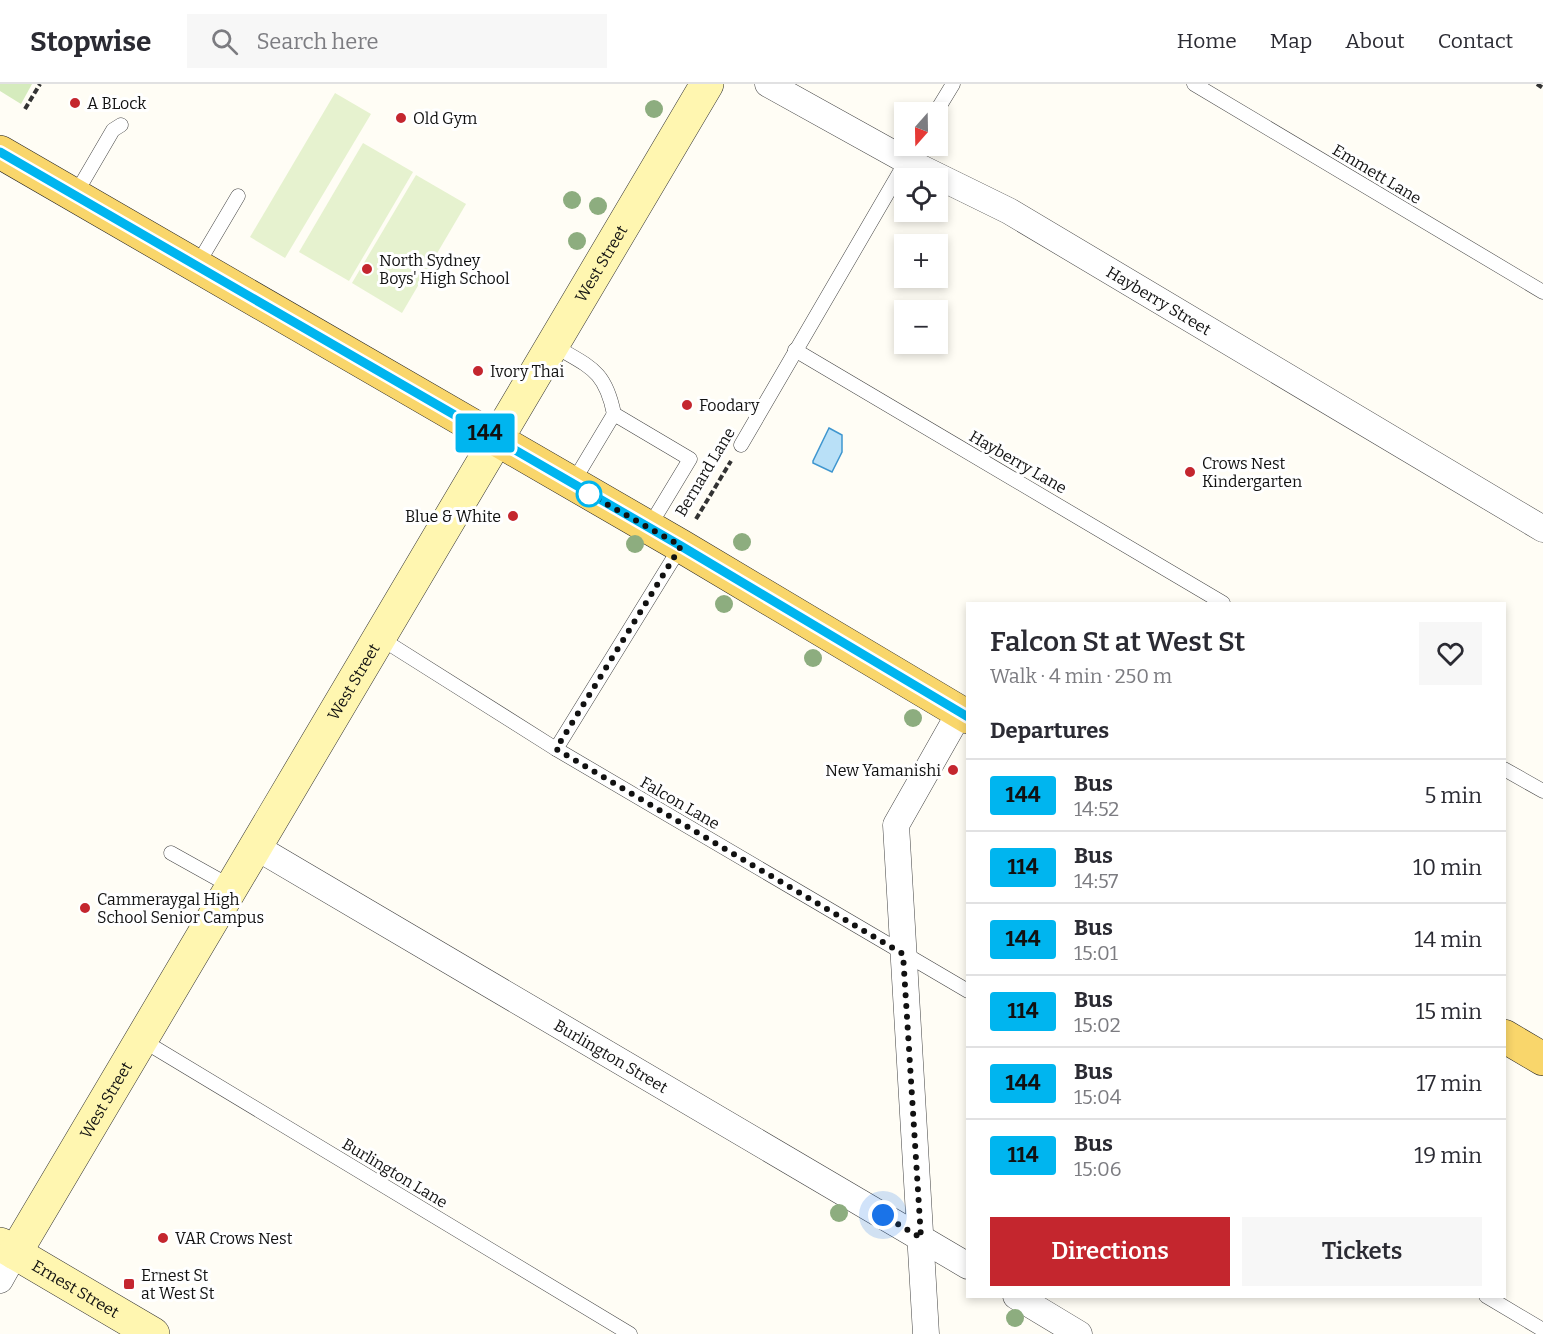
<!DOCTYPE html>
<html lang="en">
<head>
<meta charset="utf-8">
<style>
	body { margin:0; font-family:Bitter,serif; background:#f7f7f7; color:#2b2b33; height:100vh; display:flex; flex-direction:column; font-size:22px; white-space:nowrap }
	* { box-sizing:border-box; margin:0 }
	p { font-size:20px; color:#7c7c81 }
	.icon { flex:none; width:33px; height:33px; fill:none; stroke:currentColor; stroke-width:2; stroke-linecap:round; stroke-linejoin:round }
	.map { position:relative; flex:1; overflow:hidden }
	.sheet { position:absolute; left:966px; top:518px; width:540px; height:696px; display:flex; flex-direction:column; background:#fff; border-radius:0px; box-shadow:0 3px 9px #0003 }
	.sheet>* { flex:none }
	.badge { padding:0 12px; border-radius:4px; font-size:21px; line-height:39px }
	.needle { width:39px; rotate:200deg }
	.controls { position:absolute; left:894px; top:18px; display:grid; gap:12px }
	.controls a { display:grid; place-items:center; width:54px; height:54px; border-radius:0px; background:#fff; box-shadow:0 3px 9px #0003; font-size:30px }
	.you { position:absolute; width:30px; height:30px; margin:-15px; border:4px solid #fff; border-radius:50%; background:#1a73e8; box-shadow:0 0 0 9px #1a73e833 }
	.map>.badge { position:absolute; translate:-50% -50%; box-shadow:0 0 0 3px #fff }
	h2 { padding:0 24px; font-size:22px; line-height:54px }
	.round { display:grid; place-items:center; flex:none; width:63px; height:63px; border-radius:0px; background:#f7f7f7 }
	.summary { display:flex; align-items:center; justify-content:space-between; height:102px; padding:0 24px }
	h1 { font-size:28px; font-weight:600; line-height:45px }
	.action { display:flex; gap:12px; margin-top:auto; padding:12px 24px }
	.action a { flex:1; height:69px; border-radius:0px; background:#c4262e; color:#fff; font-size:24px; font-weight:600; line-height:69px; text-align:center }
	.action a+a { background:#f7f7f7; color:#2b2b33 }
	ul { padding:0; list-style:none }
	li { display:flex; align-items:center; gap:18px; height:72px; padding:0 24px; border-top:2px solid #e1e1e2 }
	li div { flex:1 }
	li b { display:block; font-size:22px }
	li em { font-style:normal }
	li .badge { min-width:66px; font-weight:700; text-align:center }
	header { display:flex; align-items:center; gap:36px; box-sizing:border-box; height:84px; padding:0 30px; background:#fff; border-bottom:2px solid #e1e1e2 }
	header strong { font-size:28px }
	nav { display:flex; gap:33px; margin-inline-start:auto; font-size:21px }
	.search { width:420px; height:54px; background:#f7f7f7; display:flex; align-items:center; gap:15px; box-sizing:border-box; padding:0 21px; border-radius:0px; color:#7c7c81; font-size:22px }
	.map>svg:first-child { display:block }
	.green { fill:#d5ebbd }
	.pitch { fill:#e6f2cf }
	.water { fill:#b9e0f7; stroke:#3f96cf; stroke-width:1.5 }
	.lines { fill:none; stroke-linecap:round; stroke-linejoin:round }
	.lane-casing { stroke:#444; stroke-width:15 }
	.street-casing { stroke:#444; stroke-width:27 }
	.secondary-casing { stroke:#333; stroke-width:34 }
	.primary-casing { stroke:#222; stroke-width:34 }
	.path { stroke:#333; stroke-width:4; stroke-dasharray:6 3; stroke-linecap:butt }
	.lane { stroke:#fff; stroke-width:14 }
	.street { stroke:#fff; stroke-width:26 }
	.secondary { stroke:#fff6b0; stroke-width:33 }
	.primary { stroke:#f9d66b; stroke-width:33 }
	.tree { fill:#8dad7f }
	.line-casing { stroke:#fff; stroke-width:14 }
	.line { stroke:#00b5ef; stroke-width:9 }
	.walk { stroke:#111; stroke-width:6; stroke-dasharray:0 10.8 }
	.poi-dot { fill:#c4262e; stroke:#fff; stroke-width:2 }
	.stop-dot { fill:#fff; stroke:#00b5ef; stroke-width:3 }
	.labels { text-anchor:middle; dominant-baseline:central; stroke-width:6; stroke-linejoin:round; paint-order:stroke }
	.poi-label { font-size:16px; fill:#111; stroke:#fff; text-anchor:start }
	.street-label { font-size:16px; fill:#111; stroke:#fff }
</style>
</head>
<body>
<header>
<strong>Stopwise</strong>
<div class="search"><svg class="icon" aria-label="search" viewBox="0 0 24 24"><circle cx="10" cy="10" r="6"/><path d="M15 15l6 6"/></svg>Search here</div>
<nav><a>Home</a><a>Map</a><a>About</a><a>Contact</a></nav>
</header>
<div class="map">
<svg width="1543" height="1250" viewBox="0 0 1543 1250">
	<rect width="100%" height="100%" fill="#fffdf5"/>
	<path class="green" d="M0,0H32L21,20L0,7Z"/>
	<g class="pitch">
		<path d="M335,9L371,30L285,174L250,153Z"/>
		<path d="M363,59L413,88L349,197L299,168Z"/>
		<path d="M416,91L466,120L402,229L352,199Z"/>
	</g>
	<path class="water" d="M829,344L842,351V368L832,388L813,379V377Z"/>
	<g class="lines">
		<defs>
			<g id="lane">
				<path d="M1194,0L1543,208"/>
				<path d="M936,28L953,0"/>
				<path d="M75,111L113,46L121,41"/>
				<path d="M196,183L238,112"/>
				<path d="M553,261C589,283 605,285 614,330"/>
				<path d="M795,266L1223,519"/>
				<path d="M741,361L915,62"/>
				<path d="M572,400L614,330L690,375L649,443"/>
				<path d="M380,554L556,665L968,907"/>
				<path d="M556,665L681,462"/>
				<path d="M1504,685L1543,707"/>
				<path d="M171,769L232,803"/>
				<path d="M142,956L630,1250"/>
				<path d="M1486,1212L1543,1246"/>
			</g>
			<g id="street">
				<path id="s1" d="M768,0L905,76L1009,127L1543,445"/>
				<path id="s2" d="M256,763L968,1182"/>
				<path d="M0,1196L15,1169"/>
				<path d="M1016,1212L1079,1250"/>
				<path d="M926,1250L896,741L960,628"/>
			</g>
			<g id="secondary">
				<path id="s3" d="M0,1160L153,1250"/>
				<path id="s4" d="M15,1169L707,0"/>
			</g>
			<g id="primary">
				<path d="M0,68L681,462L968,633"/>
				<path d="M1504,952L1543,975"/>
			</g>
		</defs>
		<use href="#lane" class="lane-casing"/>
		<use href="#street" class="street-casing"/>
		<use href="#secondary" class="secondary-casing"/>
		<use href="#primary" class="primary-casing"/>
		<g class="path">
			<path d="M1537,0L1543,4"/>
			<path d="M25,25L40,0"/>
			<path d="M696,435L731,377"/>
		</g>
		<use href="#lane" class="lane"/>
		<use href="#street" class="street"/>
		<use href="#secondary" class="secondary"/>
		<use href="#primary" class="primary"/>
	</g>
	<g class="tree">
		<circle cx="654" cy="25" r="9"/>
		<circle cx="572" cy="116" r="9"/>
		<circle cx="598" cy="122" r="9"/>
		<circle cx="577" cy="157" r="9"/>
		<circle cx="742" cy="458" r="9"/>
		<circle cx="635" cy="460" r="9"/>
		<circle cx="724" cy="520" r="9"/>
		<circle cx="813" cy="574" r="9"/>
		<circle cx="913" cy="634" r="9"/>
		<circle cx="839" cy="1129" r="9"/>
		<circle cx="1015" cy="1234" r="9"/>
	</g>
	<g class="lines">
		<defs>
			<path id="line" d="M0,68L681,462L968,633"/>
		</defs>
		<use href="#line" class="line-casing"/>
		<use href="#line" class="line"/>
		<path class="walk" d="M589,410L681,462L556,665L903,870L921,1154L883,1131"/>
	</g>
	<g class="poi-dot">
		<circle cx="75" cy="19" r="6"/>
		<circle cx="401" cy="34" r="6"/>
		<circle cx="367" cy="185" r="6"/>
		<circle cx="478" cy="287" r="6"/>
		<circle cx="687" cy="321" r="6"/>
		<circle cx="1190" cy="388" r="6"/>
		<circle cx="513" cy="432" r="6"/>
		<circle cx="953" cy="686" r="6"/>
		<circle cx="85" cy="824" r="6"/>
		<circle cx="163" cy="1154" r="6"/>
		<rect x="123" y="1194" width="12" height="12" rx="3"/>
	</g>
	<circle class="stop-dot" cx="589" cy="410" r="12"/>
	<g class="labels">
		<g class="poi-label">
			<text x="87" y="19">A BLock</text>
			<text x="413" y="34">Old Gym</text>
			<text x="379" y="176">North Sydney<tspan x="379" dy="18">Boys' High School</tspan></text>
			<text x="490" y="287">Ivory Thai</text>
			<text x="699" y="321">Foodary</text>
			<text x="1202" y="379">Crows Nest<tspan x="1202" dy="18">Kindergarten</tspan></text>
			<text x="501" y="432" text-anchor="end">Blue &amp; White</text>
			<text x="941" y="686" text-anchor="end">New Yamanishi</text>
			<text x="97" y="815">Cammeraygal High<tspan x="97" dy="18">School Senior Campus</tspan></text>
			<text x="175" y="1154">VAR Crows Nest</text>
			<text x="141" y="1191">Ernest St<tspan x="141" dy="18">at West St</tspan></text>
		</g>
		<g class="street-label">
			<text transform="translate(1377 90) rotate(31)">Emmett Lane</text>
			<text stroke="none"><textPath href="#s4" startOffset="1150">West Street</textPath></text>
			<text stroke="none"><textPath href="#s1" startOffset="447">Hayberry Street</textPath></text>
			<text transform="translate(1018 378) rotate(30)">Hayberry Lane</text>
			<text transform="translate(705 388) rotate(-59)">Bernard Lane</text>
			<text stroke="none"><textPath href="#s4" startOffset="664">West Street</textPath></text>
			<text transform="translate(680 719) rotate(30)">Falcon Lane</text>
			<text stroke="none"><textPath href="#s2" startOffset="412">Burlington Street</textPath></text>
			<text stroke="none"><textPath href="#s4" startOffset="178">West Street</textPath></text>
			<text transform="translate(395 1089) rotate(31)">Burlington Lane</text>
			<text stroke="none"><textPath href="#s3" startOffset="88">Ernest Street</textPath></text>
		</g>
	</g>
</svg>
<div class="controls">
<a><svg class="needle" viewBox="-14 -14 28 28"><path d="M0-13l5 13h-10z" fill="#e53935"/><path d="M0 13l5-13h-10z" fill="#7c7c81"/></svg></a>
<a><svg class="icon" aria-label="locate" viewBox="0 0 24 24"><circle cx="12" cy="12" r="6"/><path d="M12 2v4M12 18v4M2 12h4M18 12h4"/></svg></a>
<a>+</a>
<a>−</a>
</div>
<div class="you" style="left:883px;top:1131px"></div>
<b class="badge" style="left:485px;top:349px;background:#00b5ef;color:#111">144</b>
<section class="sheet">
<div class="summary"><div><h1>Falcon St at West St</h1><p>Walk · 4 min · 250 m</p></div><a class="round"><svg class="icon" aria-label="heart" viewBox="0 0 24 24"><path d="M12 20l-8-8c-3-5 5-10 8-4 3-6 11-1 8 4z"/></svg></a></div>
<h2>Departures</h2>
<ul>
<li><span class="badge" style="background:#00b5ef;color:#111">144</span><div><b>Bus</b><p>14:52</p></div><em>5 min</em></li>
<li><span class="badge" style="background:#00b5ef;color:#111">114</span><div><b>Bus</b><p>14:57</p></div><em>10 min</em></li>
<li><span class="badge" style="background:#00b5ef;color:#111">144</span><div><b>Bus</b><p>15:01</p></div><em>14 min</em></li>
<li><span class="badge" style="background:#00b5ef;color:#111">114</span><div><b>Bus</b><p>15:02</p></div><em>15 min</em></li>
<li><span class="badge" style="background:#00b5ef;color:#111">144</span><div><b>Bus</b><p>15:04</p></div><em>17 min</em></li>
<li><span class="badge" style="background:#00b5ef;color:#111">114</span><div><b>Bus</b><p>15:06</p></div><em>19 min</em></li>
</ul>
<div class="action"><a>Directions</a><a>Tickets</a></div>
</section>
</div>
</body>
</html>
